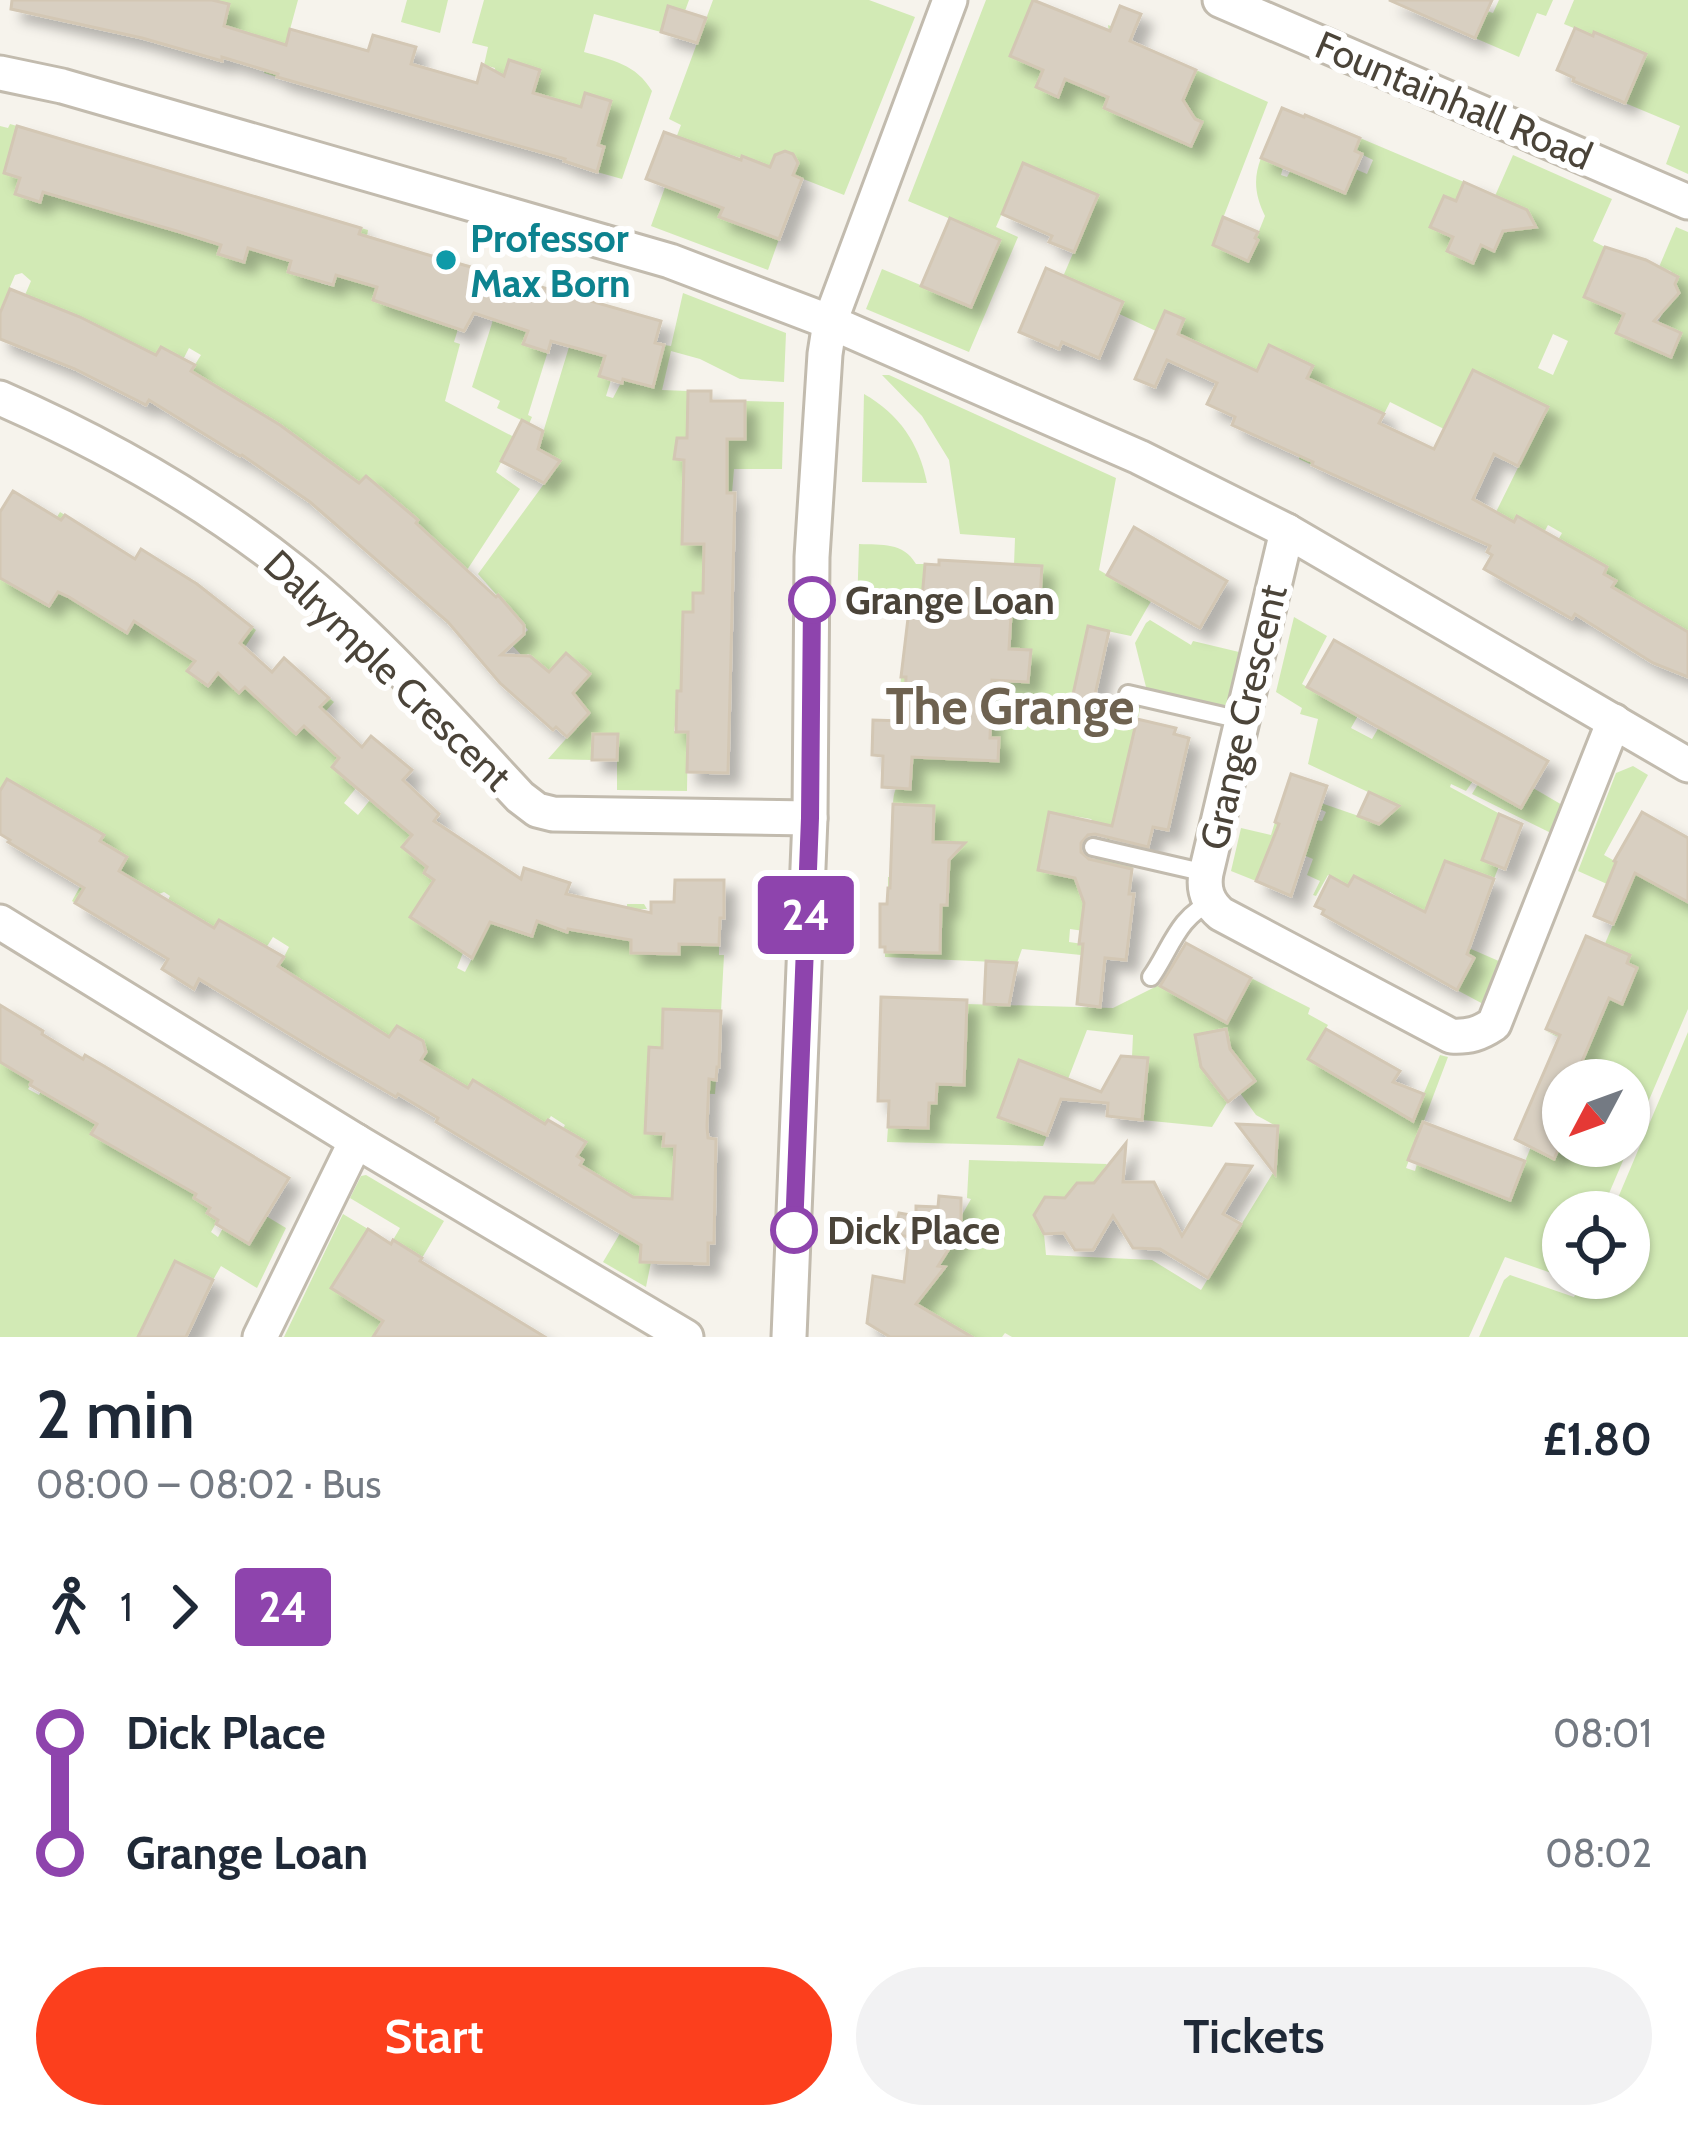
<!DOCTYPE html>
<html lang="en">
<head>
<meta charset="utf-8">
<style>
	body { margin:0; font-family:Cabin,sans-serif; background:#f2f2f3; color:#1f2937; height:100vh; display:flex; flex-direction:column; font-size:45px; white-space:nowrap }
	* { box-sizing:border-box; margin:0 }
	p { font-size:39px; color:#747a83 }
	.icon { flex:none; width:66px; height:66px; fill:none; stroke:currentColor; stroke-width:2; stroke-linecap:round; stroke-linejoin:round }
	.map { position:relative; height:1337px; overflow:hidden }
	.drawer { display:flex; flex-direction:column; background:#fff; flex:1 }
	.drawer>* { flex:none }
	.badge { padding:0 24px; border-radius:9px; font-size:42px; line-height:78px }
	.needle { width:78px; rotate:229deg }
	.fabs { position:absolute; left:1542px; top:1059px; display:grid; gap:24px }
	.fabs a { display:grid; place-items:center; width:108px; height:108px; border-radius:50%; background:#fff; box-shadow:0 3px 9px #0004; font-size:60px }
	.map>.badge { position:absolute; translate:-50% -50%; box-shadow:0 0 0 6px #fff }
	.legs { display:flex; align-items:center; gap:18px; height:132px; padding:0 36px; font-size:39px }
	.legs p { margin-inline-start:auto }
	.headline { display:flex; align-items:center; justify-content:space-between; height:204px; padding:0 36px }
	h1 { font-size:66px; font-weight:600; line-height:90px }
	.action { display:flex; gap:24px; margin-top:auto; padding:24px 36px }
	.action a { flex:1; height:138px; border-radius:72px; background:#fc3f1d; color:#fff; font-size:48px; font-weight:600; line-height:138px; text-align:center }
	.action a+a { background:#f2f2f3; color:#1f2937 }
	ul { padding:0 36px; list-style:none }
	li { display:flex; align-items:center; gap:42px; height:120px; font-size:45px }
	li i { display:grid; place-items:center; width:18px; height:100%; margin:0 15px; background:currentColor }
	li i::after { content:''; width:30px; height:30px; margin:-15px; border:9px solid; border-radius:50%; background:#fff }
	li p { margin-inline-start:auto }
	li:first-child i { background:linear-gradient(#0000 50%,currentColor 0) }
	li:last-child i { background:linear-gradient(currentColor 50%,#0000 0) }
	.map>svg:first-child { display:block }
	.green { fill:#d2eab5; fill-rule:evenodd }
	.building { fill:#d8cfc1; stroke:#d3c7b4; stroke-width:3; filter:url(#shadow) }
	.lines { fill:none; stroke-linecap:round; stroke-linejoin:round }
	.service-casing { stroke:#c2bbae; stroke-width:22 }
	.minor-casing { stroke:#c2bbae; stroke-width:39 }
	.service { stroke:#fff; stroke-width:16 }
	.minor { stroke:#fff; stroke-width:33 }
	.line-1-casing { stroke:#fff; stroke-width:27 }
	.line-1 { stroke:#8e44ad; stroke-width:18 }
	.culture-dot { fill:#0f9aa8; stroke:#fff; stroke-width:4.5 }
	.stop-1-dot { fill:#fff; stroke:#8e44ad; stroke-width:6 }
	.labels { text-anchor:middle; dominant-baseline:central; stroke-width:12; stroke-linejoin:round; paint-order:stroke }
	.street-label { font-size:39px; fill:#4b4439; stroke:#fff }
	.culture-label { font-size:39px; font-weight:bold; fill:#0d838f; stroke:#fff; text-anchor:start }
	.stop-label { font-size:39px; font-weight:bold; fill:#4b4439; stroke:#fff; text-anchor:start }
	.district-label { font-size:51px; font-weight:bold; fill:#6e6250; stroke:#fff }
</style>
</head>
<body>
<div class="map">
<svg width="1688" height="1337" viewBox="0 0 1688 1337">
	<defs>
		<filter id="shadow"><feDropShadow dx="11" dy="11" stdDeviation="6" flood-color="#0004"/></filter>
	</defs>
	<rect width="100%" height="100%" fill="#f6f3ec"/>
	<g class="green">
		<path d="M212,0H298L277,77L264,73L272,40L256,36L247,65L222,58L227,37L222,35L229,5Z"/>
		<path d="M407,0H448L440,33L401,22Z"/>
		<path d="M484,0H689L685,11L668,6L661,32L594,14L584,52C612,60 636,64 652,91L622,179L597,172L604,148L598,145L581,107L533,93L539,70L509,61L502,84L477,133L495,68L484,65L488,47L472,43Z"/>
		<path d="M713,0H869L915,17L844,195L793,175L798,163L785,151L775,155L770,167L712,149L708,157L723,208L720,217L779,239L768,270L651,226L673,165L667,162L681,125L669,119Z"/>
		<path d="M986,0H1033L1010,56L1043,70L1036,87L1058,96L1065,79L1084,87L1109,32L1108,25L1132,35L1104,108L1191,146L1202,123L1184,115L1188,107L1183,100L1196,70L1268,102L1213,244L1247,261L1265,216C1255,195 1253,179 1261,158L1283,167L1281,175L1287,177L1291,170L1345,193L1355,169L1367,174L1373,160L1355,151L1360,138L1464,182L1456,201L1445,196L1431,227L1441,232L1443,229L1454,233L1447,251L1473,263L1481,245L1493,250L1514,205L1495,196L1513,155L1612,199L1593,241L1605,247L1585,297L1624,314L1617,334L1670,357L1681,333L1658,323L1667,302L1677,294L1671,271L1659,267L1676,227L1688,232V650L1664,662L1682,628L1617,591L1605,599L1615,581L1604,574L1607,567L1592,558L1587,564L1552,551L1562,533L1548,525L1541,538L1496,512L1548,407L1474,371L1444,429L1390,402L1384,414L1344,396L1312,465L1299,459L1301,392L1313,366L1269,346L1257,371L1194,342L1181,367L1167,360L1184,319L1165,311L1156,331L1059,286L1098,195L1024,163L996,227L1018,237L969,352L866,309L882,269L971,306L1000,240L908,201ZM1553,334L1568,341L1553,375L1538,368Z"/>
		<path d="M1499,0H1553L1546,16L1537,13L1519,57L1475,38L1487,11L1493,13Z"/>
		<path d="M1574,0H1688V174L1666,164L1680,126L1625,103L1645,54L1595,33L1593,36L1564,24Z"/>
		<path d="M10,124L17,126L4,172L44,189L71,186L68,199L196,237L222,240L219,254L244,262L249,247L268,249L281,204L296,209L281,258L323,271L320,283L331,286L336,275L346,277L361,228L368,230L367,236L380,240L368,281L377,285L373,300L396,307L426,300L422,318L458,329L454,342L460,344L445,401L514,437L496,472L520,489L467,570L416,523L418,519L366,476L330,519L319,510L341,476L191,371L201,355L189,348L161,403L177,356L161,347L156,355L77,316L25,295L31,281L22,273L15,275L0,310V126L8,128Z"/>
		<path d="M683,293L786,333L784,382L740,379L700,359L671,351L662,390L688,391L687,438H677L674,458L727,460V439L745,438V401L784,402L782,469H734L732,493L683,492V544L731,545L703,593H694L693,612L682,673L731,674L730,692H677L682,725H675L674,731L688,732L687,791L617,790V734H593L592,760L548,759L589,713L578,702L580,699L569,690L587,677L586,671L571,657H564L553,676L528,654L524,658L512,645L528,630L478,574L560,462L538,449L576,324L605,356L599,376L611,380L606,396L613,398L623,379L653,387L664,345L671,346Z"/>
		<path d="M493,320L528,331L524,344L548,351L528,415L532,417L529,424L497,408L500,401L472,387Z"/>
		<path d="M882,375H889L1116,478L1099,570L1137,592L1154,596L1131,636L1088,627L1073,699L1117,710L1141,705L1109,841L1091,819L1050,812L1038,869L1071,876L1099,856L1133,864L1132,872L1090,867L1084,931L1070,929L1069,942L1083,944L1081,955L1022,949L1017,963L885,957V952H939L941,905H947L948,889L888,888V877L931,878L955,848L950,843L933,842L934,806L893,804C894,777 910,777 912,757L998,760L999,739L990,738L900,690L901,677L1028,682L1030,651L1009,649L1012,598H1019L1020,595L1040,596L1042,567L1014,565L1015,538L960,534L949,460L922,416Z"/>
		<path d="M864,394C899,414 919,443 927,483L862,482Z"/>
		<path d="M60,512L65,515L40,555L57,592L68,598L79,580L100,593L125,553L130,556L97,609L141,610L200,655L188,671L208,686L252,627L256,630L245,647L250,652L232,671L234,674L227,682L239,693L247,685L253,695L296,734L329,698L334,702L325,712L336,723L320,741L352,743L332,767L356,788L344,803L358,815L370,800L404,829L416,830L402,847L407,852L434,821L450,832L424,872L437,882L422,899L410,918L441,937L470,903L497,862L503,866L480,909L457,968L465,972L493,918L538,916L578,899L627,912V904H644L647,909H632L631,953L678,954L679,937L707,945H719V955H724L721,1011L663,1009L662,1048H649L648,1069L716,1080L715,1094L680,1093L664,1134L663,1146H675L673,1199L641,1197L638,1202L580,1165L583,1160L555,1142L565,1125L551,1116L527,1153L473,1080L468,1088L407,1099L397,1094L425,1055L423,1043L410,1038L411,1034L397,1026L390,1037L326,1020L337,1002L273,963L283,959L289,947L273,937L266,948L183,982L182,918L185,911L168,900L170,896L164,892L152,897L138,889V882L100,861L75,903L72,901L82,883L77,879L103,835L37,795L0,791V542L1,578L15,586Z"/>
		<path d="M859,544C882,545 903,542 916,564H925L921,610L857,608Z"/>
		<path d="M1294,617L1327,636L1302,684L1337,704L1361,710L1351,728L1372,739L1379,727L1439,736L1428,757L1459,774L1462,770L1475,778L1466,791L1451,784L1450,787L1500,814L1499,866L1490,889L1457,877L1461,867L1445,861L1435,888L1425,929L1501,962L1485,1005L1457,990L1415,926L1398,913L1404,901L1390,892L1382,904L1355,876L1348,886L1328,875L1316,896L1313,895L1320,881L1307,875L1313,859L1272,842L1256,881L1231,871L1241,828L1271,835L1275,822L1311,834L1316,820L1322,821L1326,812L1320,809L1321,803L1379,823L1396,805L1308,764L1318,719L1300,714L1302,708L1276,692Z"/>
		<path d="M1150,620L1191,645L1193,641L1239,652L1226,708L1147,691L1135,643L1146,623Z"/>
		<path d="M1633,766L1648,775L1604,855L1688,902V1009L1601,1212H1563V1277L1505,1257L1469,1337H1012L1005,1333L1002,1337H972L952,1325L949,1328L895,1312L929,1287L944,1268L938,1266L959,1233L953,1231L971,1199L967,1198L969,1160L1107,1164L1094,1183H1077L1065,1198L1044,1197L1034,1215L1044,1234L1046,1255L1152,1260L1201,1290L1276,1168L1278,1127L1256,1115L1240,1093L1255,1081L1230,1049L1226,1029L1195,1036L1201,1067L1228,1101L1212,1127L1142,1120L1148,1058L1132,1057L1133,1035L1087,1030L1068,1079L1020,1061L999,1117L1047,1135L1043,1146L887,1142L888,1127L928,1128L929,1103L967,1004L1113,1008L1159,985L1194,1004L1233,1011L1251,978L1310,1008L1308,1014L1328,1025L1308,1060L1392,1109L1405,1098L1399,1113L1413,1119L1440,1055L1448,1057L1406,1168L1415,1171L1417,1164L1509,1200L1531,1147L1563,1138V1146H1629V1080H1588L1592,1070L1579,1064L1585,1049L1545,1031L1576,1042L1567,981L1622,1003L1637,969L1627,963L1629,955L1601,953L1623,901L1607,884L1578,871L1616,773Z"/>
		<path d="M1480,781L1492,788L1491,791L1520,808L1533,788L1564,806L1553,834L1472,794Z"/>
		<path d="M1688,1032V1337H1479L1504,1280L1510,1275L1574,1297L1583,1278H1629V1212H1612Z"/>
		<path d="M0,1062L42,1065L28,1089L39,1095L47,1080L111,1102L92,1134L115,1148L127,1128L227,1141L194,1198L210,1208L208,1213L218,1220L211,1232L218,1237L223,1228L249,1243L266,1216L286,1228L257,1288L221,1266L213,1280L175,1262L138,1337H0Z"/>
		<path d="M366,1175L444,1221L422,1258L393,1240L400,1228L350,1198L361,1176Z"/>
		<path d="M343,1214L368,1229L332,1288L394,1303L377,1337H284Z"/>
		<path d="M622,1230L635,1234L651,1262L646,1287L603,1262Z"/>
	</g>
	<g class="building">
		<path d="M12,0H212L229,4L224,26L286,45L290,29L368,51L373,35L416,47L411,64L477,83L482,64L504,76L509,60L540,70L533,93L581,107L585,93L611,101L598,145L604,147L597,172L564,161L565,159L277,77L278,74L222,57V61L142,38L11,9Z"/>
		<path d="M1033,0L1110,31L1120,6L1141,14L1130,41L1196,70L1183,100L1195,119L1202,122L1191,146L1104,108L1108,97L1065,79L1058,97L1036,87L1043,70L1010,56Z"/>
		<path d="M1389,0H1492L1475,38Z"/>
		<path d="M668,6L706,18L697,43L661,32Z"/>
		<path d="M1575,28L1593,36L1594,32L1646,54L1625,103L1573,81L1574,78L1557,70Z"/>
		<path d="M1282,108L1304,117L1305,115L1360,138L1355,151L1362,154L1345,193L1261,158Z"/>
		<path d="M17,126L361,228L359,234L425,254L661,321L655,343L664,345L653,387L623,379L622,383L599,376L605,356L551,341L548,352L523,344L528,331L474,313L464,331L373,300L377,287L336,275L333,285L288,272L291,261L248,248L244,262L218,254L221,245L180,232L43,192L40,202L15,194L20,178L4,173Z"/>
		<path d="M664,132L741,160L742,156L770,167L775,155L785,151L793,154L798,163L793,175L802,179L779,239L719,217L723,208L646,179Z"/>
		<path d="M1023,163L1098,195L1074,252L1049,242L1052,236L1002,214Z"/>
		<path d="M1464,182L1527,210L1536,227L1503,231L1494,251L1481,245L1473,263L1447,251L1453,237L1430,227L1444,196L1456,201Z"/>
		<path d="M1223,217L1258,232L1255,238L1258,240L1248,261L1213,245Z"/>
		<path d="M950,218L1000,240L971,307L921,286Z"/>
		<path d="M1605,247L1646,260L1678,277L1675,284L1679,293L1654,321L1681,333L1671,357L1616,333L1624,314L1584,297Z"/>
		<path d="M1046,268L1123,302L1099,358L1062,342L1059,349L1019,332Z"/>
		<path d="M10,289L80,317L156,355L161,347L195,365L191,371L280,425L359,483L366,476L418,520L416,523L496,597L498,595L524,625V634L501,655L530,656L549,672L566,653L590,674L573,693L589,713L567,737L556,727L553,730L500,683L448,622L310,502L242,455L240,456L149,400L146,405L75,369L0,339V313Z"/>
		<path d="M1165,311L1184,319L1178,334L1257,371L1269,345L1313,366L1307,378L1384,414L1379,423L1434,449L1473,370L1548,407L1518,466L1494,454L1473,499L1514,522L1517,516L1607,567L1604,574L1616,581L1612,587L1688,632V677L1653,663L1575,614L1572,619L1484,569L1492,555L1487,552L1490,546L1312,465L1313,462L1232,425L1235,417L1207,404L1217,383L1167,360L1155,387L1135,379Z"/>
		<path d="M688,391H711V401H745V439H727V493H735L728,773L687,772L688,732H676L677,691H681L683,612H693V593H703L704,544H682L684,460L674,459L677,438H687Z"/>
		<path d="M522,420L543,431L538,449L560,461L544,483L501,461Z"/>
		<path d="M13,491L61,520L65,515L135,559L141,549L197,584L252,627L240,643L272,672L284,658L329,698L320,707L362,747L371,736L412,770L403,780L439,814L434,821L521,879L524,868L570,883L566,894L651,913V902H674L675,880H724V918H720L719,945L679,944V954L631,953V940L568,929L567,932L537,921L532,936L490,922L472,958L410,917L434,880L424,873L427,867L402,847L412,835L332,767L339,758L304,726L296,734L245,687L239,693L218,673L208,686L187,671L195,661L134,621L127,633L69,597L58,592L49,606L0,578V512Z"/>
		<path d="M1134,527L1227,581L1200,628L1107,575Z"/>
		<path d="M939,560L1042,566L1040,597L1020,595V598H1012L1009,649L1031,650L1028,682L992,680L990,738H999L998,761L912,757L910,789L882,787L883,756L872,755L873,720L904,721L906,677H901L909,610H921L925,564L939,565Z"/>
		<path d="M1088,626L1109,631L1093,704L1072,699Z"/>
		<path d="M1334,640L1548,761L1521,808L1307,687Z"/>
		<path d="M1137,719L1176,728L1174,734L1189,738L1168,830L1153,827L1148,847L1095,834L1088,835L1081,843V852L1089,859L1132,869L1129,894H1134L1126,960L1105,958L1100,1007L1077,1004L1083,944H1079L1084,903L1075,878L1038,870L1049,812L1112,826Z"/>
		<path d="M593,734H618L617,760H592Z"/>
		<path d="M1291,774L1327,786L1291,896L1256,881L1279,824L1275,822Z"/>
		<path d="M7,779L104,835L100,841L127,857L119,871L214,928L219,920L284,957L278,966L389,1037L397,1026L423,1041L426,1052L421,1060L468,1088L473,1080L545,1124L548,1120L586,1142L577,1156L583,1160L580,1165L633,1197L672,1199L675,1146H663L664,1134L645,1133L649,1047L662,1048L663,1009L721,1011L719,1067H717L716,1080L709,1079L707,1127L708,1138L716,1139L714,1243H708V1264L640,1262L641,1245L436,1122L438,1118L398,1094L396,1097L327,1057L199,979L194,989L162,969L168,959L75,903L84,888L8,842L10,840L0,834V791Z"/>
		<path d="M1369,792L1399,806L1379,824L1358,816Z"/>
		<path d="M893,804L934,806L933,842L965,843L949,860L947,905H941L940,953L885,952V947H880V904H887L888,888H890Z"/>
		<path d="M1642,812L1688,838V902L1635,873L1613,924L1594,916L1616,862L1614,861Z"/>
		<path d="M1499,814L1522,824L1505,869L1482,860Z"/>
		<path d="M1445,861L1494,879L1467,954L1474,958L1457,990L1322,914L1324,910L1315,906L1330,876L1348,886L1354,876L1425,912Z"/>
		<path d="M1586,936L1630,955L1627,963L1637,968L1622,1004L1609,998L1574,1080H1563V1138L1554,1159L1515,1139L1560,1035L1546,1029Z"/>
		<path d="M1186,943L1251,978L1227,1023L1160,986Z"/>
		<path d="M986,961L1017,963L1009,1005L984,1004Z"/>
		<path d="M881,997L967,1000L964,1085L937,1084L936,1103H929L928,1128L888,1127L889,1101H878Z"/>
		<path d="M0,1005L43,1031L42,1034L83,1059L85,1055L104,1066L289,1178L249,1244L216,1224L218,1220L207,1213L210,1208L194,1198L196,1194L91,1134L97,1124L30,1085L32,1081L0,1062Z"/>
		<path d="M1226,1029L1230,1049L1255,1081L1228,1102L1201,1067L1195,1035Z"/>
		<path d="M1326,1029L1400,1071L1393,1082L1424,1094L1413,1121L1308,1059Z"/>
		<path d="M1121,1056L1148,1058L1142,1120L1107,1116L1108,1103L1061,1099L1047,1135L998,1117L1019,1060L1101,1092Z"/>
		<path d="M1423,1122L1525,1161L1510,1200L1408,1160Z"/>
		<path d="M1237,1124L1278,1126L1275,1174Z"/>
		<path d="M1126,1143L1123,1182H1154L1182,1236L1226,1164L1252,1166L1223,1214L1241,1224L1208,1278L1160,1249L1133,1248L1113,1216L1093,1250H1075L1064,1233L1044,1234L1034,1215L1045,1197L1065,1198L1077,1183H1094Z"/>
		<path d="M939,1196L961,1198V1230L938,1266L945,1267L916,1304L972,1337H890L867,1323L873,1276L904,1282L909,1237L894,1234L899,1213L916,1216V1206L938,1207Z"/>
		<path d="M368,1229L391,1244L393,1240L422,1258L420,1261L545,1337H373L383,1321L331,1288Z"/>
		<path d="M175,1261L213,1280L186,1337H138Z"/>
	</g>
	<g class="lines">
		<defs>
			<g id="service">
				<path d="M1128,694L1241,720"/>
				<path d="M1093,847L1206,873"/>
				<path d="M1151,977C1169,952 1180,913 1211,904"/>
			</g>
			<g id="minor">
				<path d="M1220,0L1688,202"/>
				<path d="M0,73L62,86L670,261L830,322L1139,457L1287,531L1688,765"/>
				<path d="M0,398C103,443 204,500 292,570C376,637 447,719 520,797L537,810L553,814L810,818"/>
				<path d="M1287,531L1206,873C1203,890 1208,903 1221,914L1451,1036C1469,1037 1479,1034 1494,1024L1614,721"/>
				<path d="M0,922L356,1141L686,1337"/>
				<path d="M260,1337L356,1141"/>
				<path d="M789,1337L810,818L812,557L825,354L830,322L950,0"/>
			</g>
		</defs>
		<use href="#service" class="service-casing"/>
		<use href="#minor" class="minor-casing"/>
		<use href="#service" class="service"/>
		<use href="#minor" class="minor"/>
	</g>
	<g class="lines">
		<defs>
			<path id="line-1" d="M794,1230L810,818L812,600"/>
		</defs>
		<use href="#line-1" class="line-1-casing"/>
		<use href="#line-1" class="line-1"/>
	</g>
	<circle class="culture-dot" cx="446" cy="260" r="12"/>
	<g class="stop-1-dot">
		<circle cx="812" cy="600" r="21"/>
		<circle cx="794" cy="1230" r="21"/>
	</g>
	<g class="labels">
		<g class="street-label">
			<text transform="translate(1454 100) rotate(23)">Fountainhall Road</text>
			<text transform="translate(388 670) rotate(44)">Dalrymple Crescent</text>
			<text transform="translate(1243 717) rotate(-77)">Grange Crescent</text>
		</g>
		<g class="culture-label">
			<text x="470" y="238">Professor<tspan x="470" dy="45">Max Born</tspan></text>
		</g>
		<g class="stop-label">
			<text x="845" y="600">Grange Loan</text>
			<text x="827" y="1230">Dick Place</text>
		</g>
		<g class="district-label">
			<text x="1010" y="706">The Grange</text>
		</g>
	</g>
</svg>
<div class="fabs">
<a><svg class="needle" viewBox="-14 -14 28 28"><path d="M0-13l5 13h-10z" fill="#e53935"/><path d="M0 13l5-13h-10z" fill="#747a83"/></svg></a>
<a><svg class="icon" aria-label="locate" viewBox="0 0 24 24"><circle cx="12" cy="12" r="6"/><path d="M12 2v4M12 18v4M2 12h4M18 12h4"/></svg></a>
</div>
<b class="badge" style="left:806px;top:915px;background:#8e44ad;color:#fff">24</b>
</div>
<section class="drawer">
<div class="headline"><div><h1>2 min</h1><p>08:00 – 08:02 · Bus</p></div><b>£1.80</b></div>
<div class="legs"><svg class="icon" aria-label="walk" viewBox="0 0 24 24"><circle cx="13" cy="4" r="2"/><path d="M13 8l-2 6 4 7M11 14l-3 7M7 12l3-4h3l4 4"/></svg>1<svg class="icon" aria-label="forward" viewBox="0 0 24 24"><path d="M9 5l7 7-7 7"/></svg><b class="badge" style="background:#8e44ad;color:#fff">24</b></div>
<ul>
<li><i style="color:#8e44ad"></i><b>Dick Place</b><p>08:01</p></li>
<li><i style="color:#8e44ad"></i><b>Grange Loan</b><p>08:02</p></li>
</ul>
<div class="action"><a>Start</a><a>Tickets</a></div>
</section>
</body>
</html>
